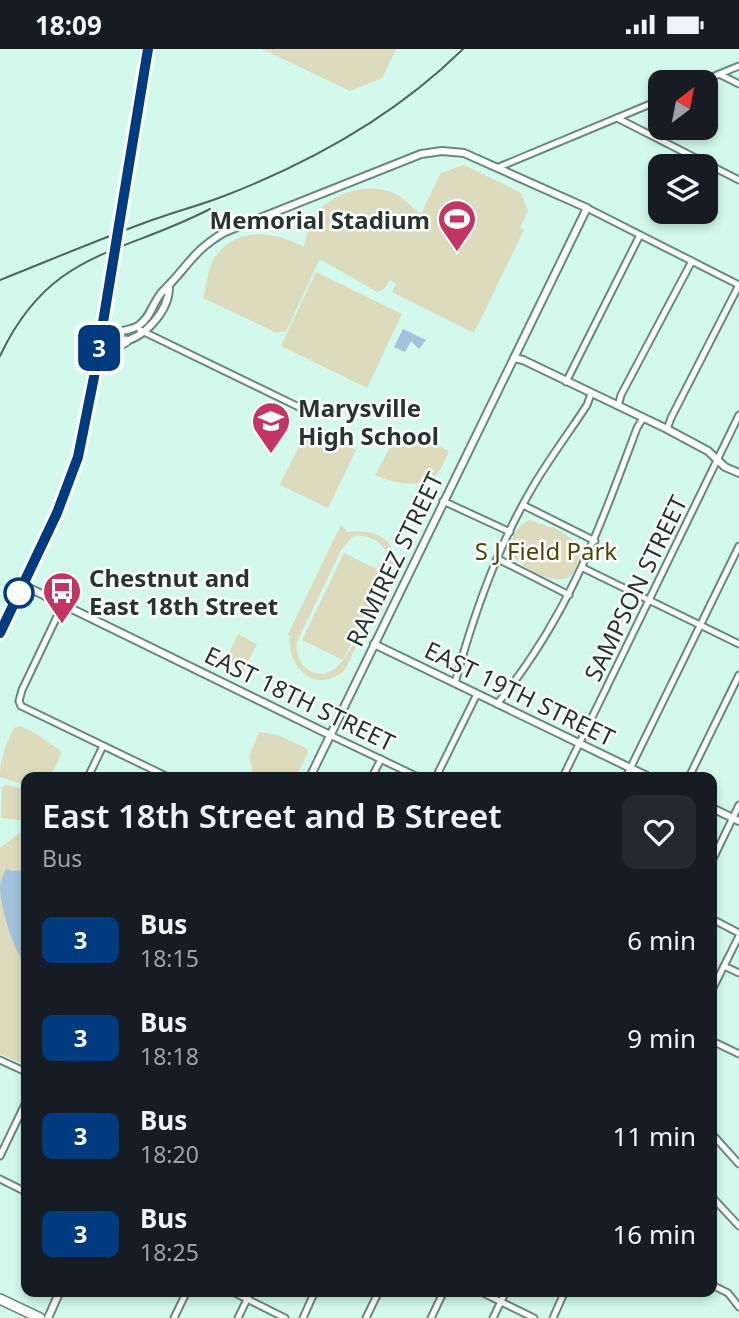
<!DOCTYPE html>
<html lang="en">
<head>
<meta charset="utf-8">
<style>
	body { margin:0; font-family:"Noto Sans",sans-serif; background:#242831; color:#f1f3f6; height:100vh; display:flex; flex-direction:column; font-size:26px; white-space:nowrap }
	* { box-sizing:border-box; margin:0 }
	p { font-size:23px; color:#9ea1a6 }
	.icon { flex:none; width:38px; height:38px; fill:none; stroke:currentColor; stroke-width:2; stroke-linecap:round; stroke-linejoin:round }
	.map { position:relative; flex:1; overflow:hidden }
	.panel { position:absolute; left:21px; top:723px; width:696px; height:525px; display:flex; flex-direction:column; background:#171b24; border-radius:14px; box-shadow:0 4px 10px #0003 }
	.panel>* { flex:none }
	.badge { padding:0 14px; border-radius:10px; font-size:24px; line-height:46px }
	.needle { width:46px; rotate:32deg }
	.fabs { position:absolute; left:648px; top:21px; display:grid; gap:14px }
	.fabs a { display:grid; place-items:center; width:70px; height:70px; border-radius:14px; background:#171b24; box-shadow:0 4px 10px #0003; font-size:35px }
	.map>.badge { position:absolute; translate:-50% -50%; box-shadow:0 0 0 4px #fff }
	.round { display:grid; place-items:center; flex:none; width:74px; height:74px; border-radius:14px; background:#242831 }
	.head { display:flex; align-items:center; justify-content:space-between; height:119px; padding:0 21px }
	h1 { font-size:33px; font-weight:600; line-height:52px }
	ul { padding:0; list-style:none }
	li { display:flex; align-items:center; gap:21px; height:98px; padding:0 21px }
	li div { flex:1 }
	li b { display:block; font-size:26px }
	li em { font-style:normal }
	li .badge { min-width:77px; font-weight:700; text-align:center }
	.status { display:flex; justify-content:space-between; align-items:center; height:49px; padding:0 35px; background:#171b24; direction:ltr }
	.status svg { height:19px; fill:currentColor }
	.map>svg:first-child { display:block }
	.green { fill:#dcdbbd; fill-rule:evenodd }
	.water { fill:#a2c3db }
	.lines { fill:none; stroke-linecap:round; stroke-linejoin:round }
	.minor-casing { stroke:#668a7f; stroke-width:9 }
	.tertiary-casing { stroke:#668a7f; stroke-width:10 }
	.trunk-casing { stroke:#668a7f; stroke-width:12 }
	.minor { stroke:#fff; stroke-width:5 }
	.tertiary { stroke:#fff; stroke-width:6 }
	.trunk { stroke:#fff; stroke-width:9 }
	.rail { stroke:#50655e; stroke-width:2 }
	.line-casing { stroke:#fff; stroke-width:16 }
	.line { stroke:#003b80; stroke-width:10 }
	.stop-dot { fill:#fff; stroke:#003b80; stroke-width:3.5 }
	.labels { text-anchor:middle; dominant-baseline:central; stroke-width:5; stroke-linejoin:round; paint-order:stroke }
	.poi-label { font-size:24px; font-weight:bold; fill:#263530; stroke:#fff; text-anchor:start }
	.park-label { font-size:24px; fill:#4a4607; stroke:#fff }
	.street-label { font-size:24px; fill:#263530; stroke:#fff }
</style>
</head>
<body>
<div class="status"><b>18:09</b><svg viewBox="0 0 49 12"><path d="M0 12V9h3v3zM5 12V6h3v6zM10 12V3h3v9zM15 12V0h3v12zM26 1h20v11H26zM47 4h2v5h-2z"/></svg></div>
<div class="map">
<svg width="739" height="1269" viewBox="0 0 739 1269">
	<rect width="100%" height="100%" fill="#d2f9ec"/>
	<g class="green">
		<path d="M262,0H396L382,29L350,42Z"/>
		<path d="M464,116L521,144L528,162L520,179L524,181L474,284L392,243L396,235L390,231L384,240L377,243L320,210L286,282L277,284L203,249C207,236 207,220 215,208C237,176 275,183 304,198C306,188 308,176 314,167C329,145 364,134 389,142C402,147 411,157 421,165L441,124Z"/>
		<path d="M316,223L402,265L367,339L281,297Z"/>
		<path d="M308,378L356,401L328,459L280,436Z"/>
		<path d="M407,380L449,402C445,411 442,420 435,427C420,441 391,433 375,426L396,387Z"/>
		<path d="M529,471L557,480L581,496C583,506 581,515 575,523C559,542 526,520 512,507C509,492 515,478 529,471Z"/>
		<path d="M341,476L348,483C371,480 394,487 396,513L345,621C316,646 287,620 290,587L288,585ZM356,487C377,485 396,504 385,524L344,504L302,591L343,611L372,552C363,573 342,640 310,622C299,616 296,604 297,593L341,501L350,490Z"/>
		<path d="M238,585L257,595L243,623L224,614Z"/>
		<path d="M21,677L35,684L61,702C60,713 54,721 46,728H26V736L0,728C0,710 6,695 14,679Z"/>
		<path d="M259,683L278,686L306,699L308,703L296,728H254L249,707Z"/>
		<path d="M6,736L26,741V769L20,771L1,769L2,738Z"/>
		<path d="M26,779V1016L0,1005V799Z"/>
	</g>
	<g class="water">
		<path d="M403,280L426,291L419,300L411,292L405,303L394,298Z"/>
		<path d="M6,820L13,822L26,821V914C12,902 2,860 0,841C0,834 3,825 6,820Z"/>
	</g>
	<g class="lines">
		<defs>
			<g id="minor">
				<path d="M719,25L739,35"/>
				<path d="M700,33L739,17"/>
				<path d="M617,69L739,131"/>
				<path d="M499,118L660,51"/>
				<path d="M587,159L739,236"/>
				<path d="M140,281L307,362"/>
				<path d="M566,333L640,186"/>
				<path d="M618,357L621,346L692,212"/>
				<path d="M667,380L671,369L739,236"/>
				<path d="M443,452L510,483"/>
				<path d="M523,456L595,492"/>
				<path d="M498,510L569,546"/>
				<path d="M583,519L739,595"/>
				<path d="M63,555L22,641L19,652L21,657L168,728"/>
				<path d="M455,634C473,567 496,501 531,441C548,411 569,384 587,356L591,345"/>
				<path d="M497,655C568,568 598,483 637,379L643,369"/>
				<path d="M330,686L418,728"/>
				<path d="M88,728L103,697"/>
				<path d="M372,728L381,710"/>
				<path d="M436,728L477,645"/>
				<path d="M563,728L739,366"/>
				<path d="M626,728L739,497"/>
				<path d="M689,728L739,626"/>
				<path d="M712,812L739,756"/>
				<path d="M712,870L739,884"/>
				<path d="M724,917L739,924"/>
				<path d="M712,941L739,887"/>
				<path d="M712,992L739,1005"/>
				<path d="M0,1011L26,1023"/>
				<path d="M712,1085L739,1115"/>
				<path d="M0,1107L26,1053"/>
				<path d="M0,1130L26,1143"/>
				<path d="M712,1148L739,1177"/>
				<path d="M712,1236L728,1244L739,1258"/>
				<path d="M231,1242L285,1269"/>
				<path d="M479,1242L534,1269"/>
				<path d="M174,1269L187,1242"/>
				<path d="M238,1269L251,1242"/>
				<path d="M303,1269L315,1242"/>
				<path d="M366,1269L379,1242"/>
				<path d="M431,1269L444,1242"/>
				<path d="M493,1269L506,1242"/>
				<path d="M553,1269L565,1242"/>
			</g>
			<g id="tertiary">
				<path d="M101,285C113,283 128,283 138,277C151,269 153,252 163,242C188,218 192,202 225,183L421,105L442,102L464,104L587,159L310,728"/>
				<path d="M101,285L120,293C144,290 169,262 169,238"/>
				<path d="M514,309L523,311L667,380L708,402L725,418L739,424"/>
				<path d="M23,536L330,686"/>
				<path d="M374,595L649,728"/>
				<path d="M712,759L739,772"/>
				<path d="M48,1269L60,1242"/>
			</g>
			<g id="trunk">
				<path d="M98,320L111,301L126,292"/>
				<path d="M0,584L57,464L78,408L93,336L148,0"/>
				<path d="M0,1250L40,1269"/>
			</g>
		</defs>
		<use href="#minor" class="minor-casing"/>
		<use href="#tertiary" class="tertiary-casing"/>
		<use href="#trunk" class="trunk-casing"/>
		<use href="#minor" class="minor"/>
		<use href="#tertiary" class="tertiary"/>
		<use href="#trunk" class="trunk"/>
		<g class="rail">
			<path d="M0,231C48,212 95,192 144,174C170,164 198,157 224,147C312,113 396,66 463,0"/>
			<path d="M0,307C50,201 119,207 210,160"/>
		</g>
	</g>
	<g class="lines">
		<defs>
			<path id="line" d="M0,584L57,464L78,408L94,328L148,0"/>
		</defs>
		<use href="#line" class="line-casing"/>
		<use href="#line" class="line"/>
	</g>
	<defs>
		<symbol id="stadium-pin" viewBox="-11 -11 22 30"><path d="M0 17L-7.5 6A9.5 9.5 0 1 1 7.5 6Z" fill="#c33564" stroke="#fff"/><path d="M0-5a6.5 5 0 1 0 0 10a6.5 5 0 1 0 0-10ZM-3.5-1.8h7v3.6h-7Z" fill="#fff"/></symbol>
		<symbol id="school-pin" viewBox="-11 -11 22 30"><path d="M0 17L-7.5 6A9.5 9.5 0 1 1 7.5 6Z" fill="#c33564" stroke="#fff"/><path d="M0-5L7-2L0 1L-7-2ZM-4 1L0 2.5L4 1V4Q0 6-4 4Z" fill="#fff"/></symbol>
		<symbol id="bus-pin" viewBox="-11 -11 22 30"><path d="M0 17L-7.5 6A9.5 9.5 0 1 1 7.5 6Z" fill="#c33564" stroke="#fff"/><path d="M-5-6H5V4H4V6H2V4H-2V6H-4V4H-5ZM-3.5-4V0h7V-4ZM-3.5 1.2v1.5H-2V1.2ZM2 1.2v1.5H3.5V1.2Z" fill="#fff"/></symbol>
	</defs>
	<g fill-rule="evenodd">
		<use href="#stadium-pin" x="435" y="148" width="44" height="60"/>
		<use href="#school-pin" x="249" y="350" width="44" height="60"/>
		<use href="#bus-pin" x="40" y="520" width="44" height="60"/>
	</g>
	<circle class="stop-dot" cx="19" cy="544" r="14"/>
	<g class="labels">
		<g class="poi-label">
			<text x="430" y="170" text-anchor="end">Memorial Stadium</text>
			<text x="298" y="358">Marysville<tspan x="298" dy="28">High School</tspan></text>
			<text x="89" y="528">Chestnut and<tspan x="89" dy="28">East 18th Street</tspan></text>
		</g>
		<g class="park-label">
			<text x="546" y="501">S J Field Park</text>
		</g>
		<g class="street-label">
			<text transform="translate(394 510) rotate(-64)">RAMIREZ STREET</text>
			<text transform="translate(635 539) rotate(-64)">SAMPSON STREET</text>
			<text transform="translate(520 644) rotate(26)">EAST 19TH STREET</text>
			<text transform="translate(300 649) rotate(26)">EAST 18TH STREET</text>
		</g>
	</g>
</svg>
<div class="fabs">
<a><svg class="needle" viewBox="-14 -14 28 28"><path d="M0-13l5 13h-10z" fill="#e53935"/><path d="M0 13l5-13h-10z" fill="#9ea1a6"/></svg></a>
<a><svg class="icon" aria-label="layers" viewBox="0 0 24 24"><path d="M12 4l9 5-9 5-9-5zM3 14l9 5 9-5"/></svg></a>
</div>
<b class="badge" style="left:99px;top:299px;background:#003b80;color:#fff">3</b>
<section class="panel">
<div class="head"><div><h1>East 18th Street and B Street</h1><p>Bus</p></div><a class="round"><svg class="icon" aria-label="heart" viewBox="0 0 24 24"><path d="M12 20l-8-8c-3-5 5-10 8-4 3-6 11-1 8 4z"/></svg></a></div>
<ul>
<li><span class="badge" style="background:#003b80;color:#fff">3</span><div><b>Bus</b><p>18:15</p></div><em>6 min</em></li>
<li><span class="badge" style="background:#003b80;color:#fff">3</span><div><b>Bus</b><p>18:18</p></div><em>9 min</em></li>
<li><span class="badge" style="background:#003b80;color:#fff">3</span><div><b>Bus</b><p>18:20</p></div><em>11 min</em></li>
<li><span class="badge" style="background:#003b80;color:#fff">3</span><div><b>Bus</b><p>18:25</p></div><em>16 min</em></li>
</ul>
</section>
</div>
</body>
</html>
